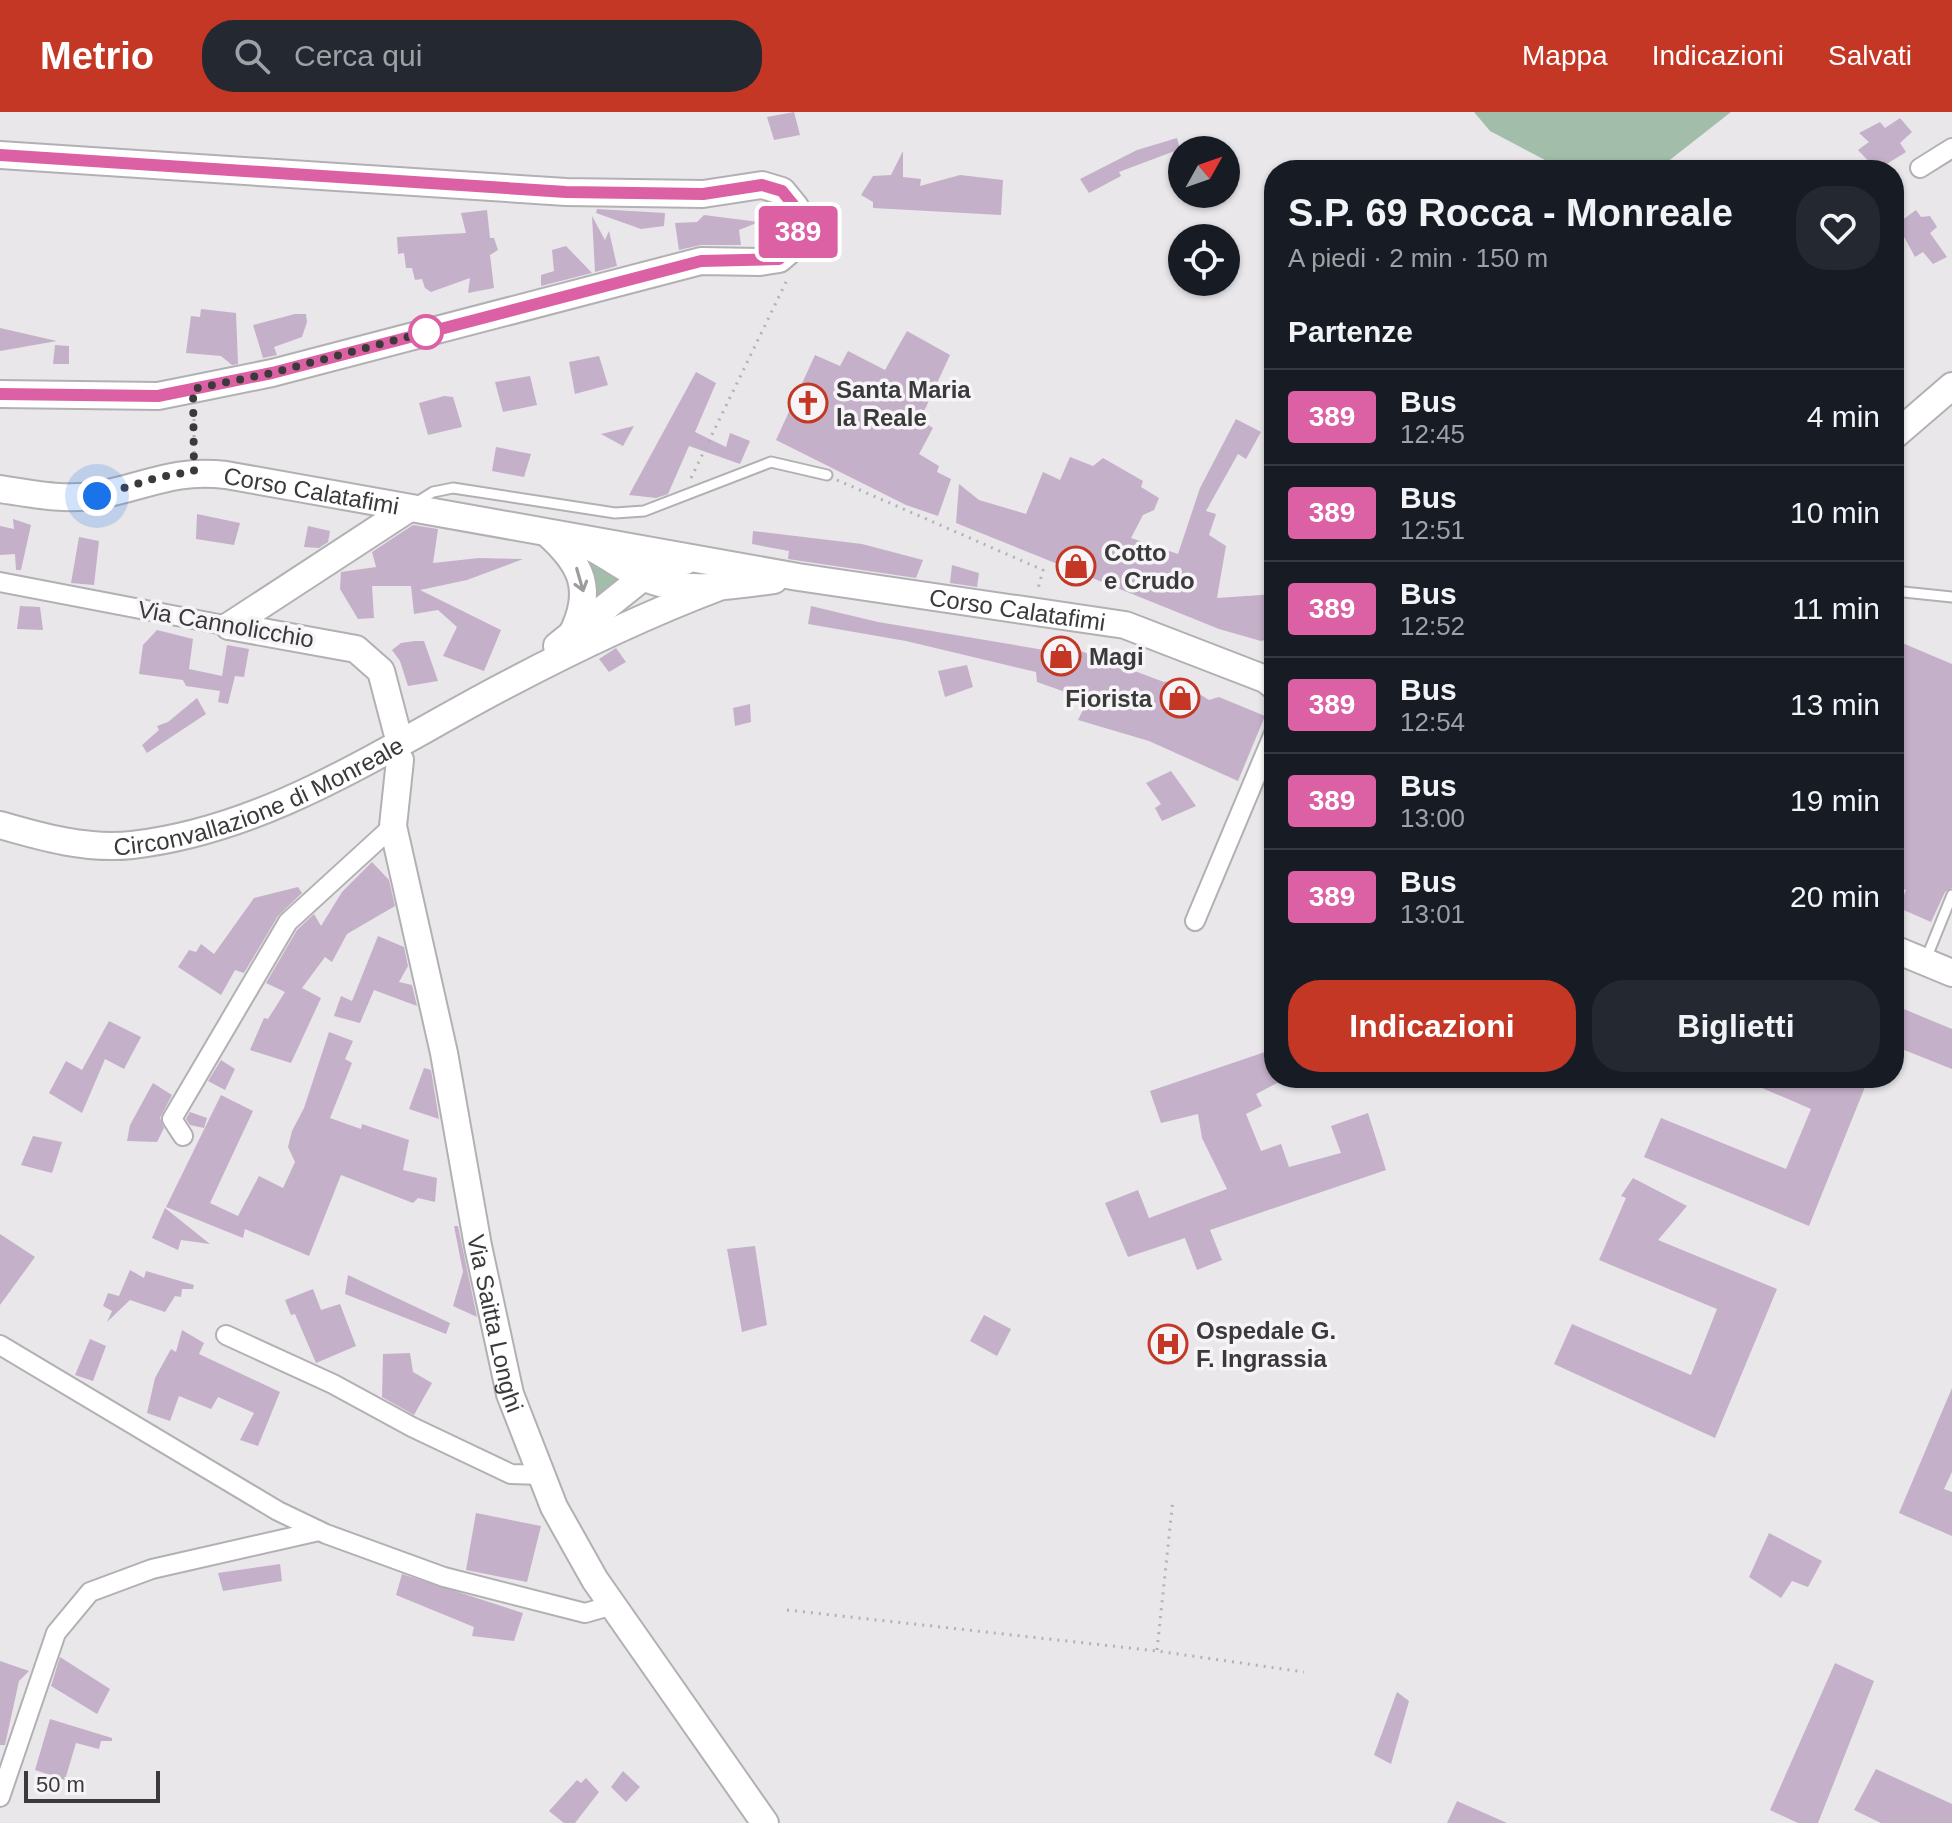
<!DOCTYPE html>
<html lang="it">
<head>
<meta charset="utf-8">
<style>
	body { margin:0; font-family:Helvetica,sans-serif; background:#242831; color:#f1f3f6; height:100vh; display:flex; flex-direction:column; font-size:30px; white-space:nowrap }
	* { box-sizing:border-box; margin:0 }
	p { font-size:26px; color:#9ea1a6 }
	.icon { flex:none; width:44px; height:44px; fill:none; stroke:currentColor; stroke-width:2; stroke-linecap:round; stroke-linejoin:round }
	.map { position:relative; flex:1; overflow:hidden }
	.panel { position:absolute; left:1264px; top:48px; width:640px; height:928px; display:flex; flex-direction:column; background:#171b24; border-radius:32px; box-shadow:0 2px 6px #0004 }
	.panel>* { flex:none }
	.badge { padding:0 16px; border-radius:6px; font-size:28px; line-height:52px }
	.needle { width:52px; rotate:50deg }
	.buttons { position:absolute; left:1168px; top:24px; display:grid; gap:16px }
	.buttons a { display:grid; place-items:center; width:72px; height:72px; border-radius:50%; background:#171b24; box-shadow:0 2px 6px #0004; font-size:40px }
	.scale { position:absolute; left:24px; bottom:20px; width:136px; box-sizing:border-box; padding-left:8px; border:4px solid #3b3a3b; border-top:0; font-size:22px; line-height:28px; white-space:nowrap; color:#3b3a3b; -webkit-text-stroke:6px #f6f4f7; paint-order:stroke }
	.you { position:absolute; width:40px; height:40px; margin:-20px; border:6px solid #fff; border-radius:50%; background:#1a73e8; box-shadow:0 0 0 12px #1a73e833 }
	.map>.badge { position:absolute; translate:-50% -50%; box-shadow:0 0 0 4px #fff }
	h2 { padding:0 24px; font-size:30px; line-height:72px }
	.round { display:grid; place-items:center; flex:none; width:84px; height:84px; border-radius:32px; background:#242831 }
	.overview { display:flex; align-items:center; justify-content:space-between; height:136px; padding:0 24px }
	h1 { font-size:38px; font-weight:600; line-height:60px }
	.primary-button { display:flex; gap:16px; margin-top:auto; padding:16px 24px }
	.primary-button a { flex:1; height:92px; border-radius:32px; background:#c33724; color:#fff; font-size:32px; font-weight:600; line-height:92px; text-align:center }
	.primary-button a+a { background:#242831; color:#f1f3f6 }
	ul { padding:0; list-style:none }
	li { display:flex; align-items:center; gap:24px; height:96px; padding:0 24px; border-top:2px solid #363941 }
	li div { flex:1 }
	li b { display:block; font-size:30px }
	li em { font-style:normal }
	li .badge { min-width:88px; font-weight:700; text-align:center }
	header { display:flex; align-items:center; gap:48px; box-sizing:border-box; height:112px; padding:0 40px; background:#c33724; color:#fff }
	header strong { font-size:38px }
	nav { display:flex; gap:44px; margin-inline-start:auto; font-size:28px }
	.search { width:560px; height:72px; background:#242831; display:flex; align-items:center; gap:20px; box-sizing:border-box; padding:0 28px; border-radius:32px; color:#9ea1a6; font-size:30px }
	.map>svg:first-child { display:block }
	.green { fill:#a2beab }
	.building { fill:#c5b0c9 }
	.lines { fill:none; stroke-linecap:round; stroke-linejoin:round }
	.lane-casing { stroke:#b2b0b3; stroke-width:13 }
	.street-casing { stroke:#b2b0b3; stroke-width:22 }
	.secondary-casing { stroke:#b2b0b3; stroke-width:30 }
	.path { stroke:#b3b1b3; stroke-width:3; stroke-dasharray:2 6; stroke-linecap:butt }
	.lane { stroke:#fff; stroke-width:9 }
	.street { stroke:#fff; stroke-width:18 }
	.secondary { stroke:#fff; stroke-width:26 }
	.oneway { stroke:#9d9c9d }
	.line-casing { stroke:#fff; stroke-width:18 }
	.line { stroke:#dc61a4; stroke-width:12 }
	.walk { stroke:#3b3a3b; stroke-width:8; stroke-dasharray:0 14.4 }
	.stop-dot { fill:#fff; stroke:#dc61a4; stroke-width:4 }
	.labels { text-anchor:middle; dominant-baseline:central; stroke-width:7; stroke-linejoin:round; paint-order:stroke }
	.poi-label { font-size:24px; font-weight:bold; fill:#3b3a3b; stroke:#f6f4f7; text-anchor:start }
	.street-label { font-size:24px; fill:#3b3a3b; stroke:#f6f4f7 }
</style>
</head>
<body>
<header>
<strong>Metrio</strong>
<div class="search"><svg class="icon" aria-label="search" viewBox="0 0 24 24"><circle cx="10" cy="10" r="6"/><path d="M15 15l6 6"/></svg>Cerca qui</div>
<nav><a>Mappa</a><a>Indicazioni</a><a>Salvati</a></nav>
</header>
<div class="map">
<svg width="1952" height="1711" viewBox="0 0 1952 1711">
	<rect width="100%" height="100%" fill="#e9e7ea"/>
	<g class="green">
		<path d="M1474,0H1731L1657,58H1564L1490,19Z"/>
		<path d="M588,447L623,464L590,499L584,451Z"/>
	</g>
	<g class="building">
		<path d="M794,0L800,23L774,28L767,5Z"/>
		<path d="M1900,6L1912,20L1900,31L1906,40L1877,58L1858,38L1869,30L1859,21L1880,10L1885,16Z"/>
		<path d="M1177,26L1180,37L1119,60L1121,64L1089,81L1080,67L1137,38Z"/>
		<path d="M903,39V65L921,67L920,74L960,63L1003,68L1001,103L873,96V90L861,83L873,64L891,63Z"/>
		<path d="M597,97L665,101L664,114L641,117L596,101Z"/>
		<path d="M487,98L490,126H494L498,138L490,143L494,176L468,181L470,166L431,180L425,176L422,167L415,168L412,156H406L404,141L398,142L397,125L466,121L461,101Z"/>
		<path d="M1916,98L1921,105L1930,104L1937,115L1930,121L1947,145L1933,152L1923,140L1915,145L1897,112Z"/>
		<path d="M704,103L759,110L739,118L741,133H701L679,138L675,111L697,110Z"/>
		<path d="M592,104L605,128L609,119L617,154L595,160Z"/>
		<path d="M566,134L592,161L541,174V163L554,159L552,138Z"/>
		<path d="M201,197L236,201L238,252L232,253L221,244L186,241L191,204L200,205Z"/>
		<path d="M295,202H306L307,210L302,225L274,235L277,243L263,246L253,213Z"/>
		<path d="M0,216L57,229L0,239Z"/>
		<path d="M907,219L950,243L920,308L933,316L919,342L939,354L937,360L951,367L938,404L906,393L776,328L815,243L840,254L848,239L885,258Z"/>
		<path d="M55,233L69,234V252H53Z"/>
		<path d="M599,244L608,273L575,282L569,250Z"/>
		<path d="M696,260L716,271L695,320L726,335L730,321L750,329L740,352L689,334L668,382L656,386L629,383Z"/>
		<path d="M530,264L537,293L503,300L495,270Z"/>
		<path d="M444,284L453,285L462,315L428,323L419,291Z"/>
		<path d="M1236,307L1261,320L1246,347L1238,342L1206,399L1216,402L1209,423L1226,434L1217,486L1274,482V526L1261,529L1219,517L956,411L959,372L979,388L1026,402L1043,360L1060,368L1070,345L1093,354L1103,346L1143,369L1141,375L1159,386L1154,398L1143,403L1131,426L1178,442L1200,376Z"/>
		<path d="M634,314L623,334L601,322Z"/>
		<path d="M496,335L531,342L524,365L492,359Z"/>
		<path d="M197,402L240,411L234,433L196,427Z"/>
		<path d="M13,407L31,413L21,458H16L15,442L0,443V414L14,417Z"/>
		<path d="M413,413L438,417L433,451L479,446L523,447L467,468L420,478L501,518L484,559L443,544L457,515L438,498L414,502L411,474H372L374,506L358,507L340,477L341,460L376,455L372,440Z"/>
		<path d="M308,414L330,419L328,430L319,436L304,435Z"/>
		<path d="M753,419L862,432L923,448L916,466L801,449L788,447L789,439L752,432Z"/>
		<path d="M79,425L99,429L94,473L71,471Z"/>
		<path d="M952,453L979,461L977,475L950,471Z"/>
		<path d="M20,494L40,495L43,518L17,517Z"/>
		<path d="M811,494L878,510L1056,540L1078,538L1164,570L1177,568L1209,588L1219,585L1265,604L1238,669L1149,629L1078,608L1088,588L1037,570L1036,560L906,529L808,512Z"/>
		<path d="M157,518L193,527L189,557L222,564L227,533L249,537L244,565L235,564L228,592L218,590L220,579L186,574L183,568L139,562L143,533Z"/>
		<path d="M415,529H424L438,569L408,574L400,549L392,538L401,531Z"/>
		<path d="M1900,530L1952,552V776L1945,780L1931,810L1899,796L1906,778L1894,773V543Z"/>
		<path d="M616,536L626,550L609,560L599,547Z"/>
		<path d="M967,553L973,575L945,585L938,559Z"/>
		<path d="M197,586L206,602L147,641L142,633L159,618L157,614L168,610Z"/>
		<path d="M750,592L751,610L735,614L733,596Z"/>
		<path d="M1171,659L1196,694L1162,709L1155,696L1161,692L1146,671Z"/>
		<path d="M372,750L389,768L395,794L347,822L332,850L325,845L302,876L321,886L291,951L250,938L264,906L268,907L285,880L266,871L297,818L314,802L321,814L342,780Z"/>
		<path d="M298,775L302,781L278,804L244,861L235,858L221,883L178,855L189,838L196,840L201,832L214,842L254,786Z"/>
		<path d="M378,824L404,835L408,854L399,870L412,873L417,894L374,878L360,911L334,904L341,884L352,889Z"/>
		<path d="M1894,893L1952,917V957L1894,934Z"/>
		<path d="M109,909L141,925L124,957L105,947L82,1001L49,981L66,949L82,958Z"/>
		<path d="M329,920L353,929L345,947L352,951L330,1006L361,1017L362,1012L409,1028L403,1058L437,1066L435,1090L418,1086L413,1091L341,1063L309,1144L245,1117L243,1126L166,1095L221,983L253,999L210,1091L238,1104L259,1064L283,1076L295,1050L288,1035L292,1019L304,996Z"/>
		<path d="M1265,940L1274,966L1279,970L1256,982L1262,994L1246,1002L1261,1039L1281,1032L1289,1055L1341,1041L1331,1014L1368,1001L1386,1058L1210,1118L1222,1148L1197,1158L1185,1126L1128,1145L1105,1091L1138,1078L1149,1106L1227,1077L1202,1026L1198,1002L1161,1011L1150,979Z"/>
		<path d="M221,948L235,957L225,978L208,969Z"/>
		<path d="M424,956L431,958L439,1007L409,997Z"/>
		<path d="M1739,966H1858L1867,970L1809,1114L1644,1045L1661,1006L1786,1057L1811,997Z"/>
		<path d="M153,971L172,983L160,1006L164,1016L157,1030L127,1029L130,1013Z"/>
		<path d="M190,1000L207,1006L204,1016L190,1013L186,1007Z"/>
		<path d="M33,1024L62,1030L52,1061L21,1053Z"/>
		<path d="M1633,1066L1687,1094L1658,1128L1777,1177L1715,1326L1554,1252L1572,1212L1691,1263L1717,1197L1599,1148L1626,1086L1621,1084Z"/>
		<path d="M165,1096L210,1132L181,1128L178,1138L152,1126Z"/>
		<path d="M454,1114H458L477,1205L453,1194L463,1160Z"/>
		<path d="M0,1122L35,1145L0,1193Z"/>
		<path d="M755,1134L767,1213L742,1220L727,1137Z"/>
		<path d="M130,1158L144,1166L146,1159L194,1173L193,1177H182L181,1185L175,1184L165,1200L130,1188L107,1210L112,1199L103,1194L108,1181L119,1184Z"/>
		<path d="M348,1163L450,1211L446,1222L345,1182Z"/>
		<path d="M313,1177L321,1198L340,1192L356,1234L316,1251L295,1202L291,1203L285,1188Z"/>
		<path d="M984,1203L1011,1217L997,1244L970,1229Z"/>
		<path d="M182,1218L204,1231L199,1242L280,1280L258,1334L240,1328L254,1301L218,1285L211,1297L179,1284L170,1309L147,1301L155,1266L171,1237L176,1240Z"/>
		<path d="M90,1227L106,1234L93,1269L75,1263Z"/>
		<path d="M410,1241L413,1260L432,1271L414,1303L382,1285L383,1242Z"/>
		<path d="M1952,1276V1360L1944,1377L1952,1380V1424L1899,1401Z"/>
		<path d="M476,1401L541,1414L527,1470L466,1458Z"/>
		<path d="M1769,1421L1822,1449L1808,1475L1792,1469L1781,1486L1749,1465Z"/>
		<path d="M280,1452L282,1469L223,1479L218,1461Z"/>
		<path d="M402,1462L523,1501L514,1529L472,1524L474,1515L396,1483Z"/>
		<path d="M60,1545L110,1577L97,1602L51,1574Z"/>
		<path d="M0,1549L29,1559L19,1569L5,1633H0Z"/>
		<path d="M1835,1551L1874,1569L1818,1711H1798L1770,1698Z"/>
		<path d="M1397,1580L1409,1589L1391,1652L1374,1643Z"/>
		<path d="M50,1607L112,1626V1629H101L99,1637L76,1631L65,1668L35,1658Z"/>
		<path d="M1876,1657L1952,1692V1711H1881L1854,1698Z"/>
		<path d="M623,1659L640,1675L626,1690L611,1675Z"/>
		<path d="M586,1666L599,1680L575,1711H564L549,1699L577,1668L581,1671Z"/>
		<path d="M1457,1689L1507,1711H1447Z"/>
	</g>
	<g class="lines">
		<defs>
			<g id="lane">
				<path d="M417,390L433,380L453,376L615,401L644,399L771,350L827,363"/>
				<path d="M1894,479L1952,485"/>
				<path d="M1926,847L1952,783"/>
			</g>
			<g id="street">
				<path d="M1920,56L1952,36"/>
				<path d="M0,470L229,514"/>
				<path d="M1195,809L1274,621"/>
				<path d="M183,1024L172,1007L288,810L393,714"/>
				<path d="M226,1223L333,1272L412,1315L511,1362L542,1363"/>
				<path d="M0,1233L278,1399L326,1422L444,1465L585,1501L613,1493"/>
				<path d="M0,1685L56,1521L90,1480L152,1457L319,1419"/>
			</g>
			<g id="secondary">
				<path d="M0,43L566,80L703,82L762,73L782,79L795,95L799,117L793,135L779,147L760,150L701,149L272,261L193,277L158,284L0,282"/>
				<path d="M1894,324L1952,274"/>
				<path id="s1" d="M0,377C32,382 66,389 99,383C148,374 172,357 226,363L798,465L1125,513L1265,567L1274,574"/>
				<path d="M547,421C582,452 594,478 572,522"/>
				<path d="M594,437C611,446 627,458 643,465C683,483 733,473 774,468"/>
				<path d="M229,514L356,537L381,559L397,620"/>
				<path d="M229,514L408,397"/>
				<path d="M557,534L657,454L685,449"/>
				<path id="s2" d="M400,648L393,714L444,941L478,1134L510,1282L554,1395L595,1468L765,1711"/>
				<path id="s3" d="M0,713C41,725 88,738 132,733C270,717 384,637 504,574C574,537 645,503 719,475"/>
				<path d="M1894,837L1952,861"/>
			</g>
		</defs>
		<use href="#lane" class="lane-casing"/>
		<use href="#street" class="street-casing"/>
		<use href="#secondary" class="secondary-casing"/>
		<g class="path">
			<path d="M194,299V340"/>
			<path d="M691,366L787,168"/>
			<path d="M837,368L1043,458L1038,477"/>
			<path d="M787,1498L1157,1539L1304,1560"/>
			<path d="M1157,1538L1173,1387"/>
		</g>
		<use href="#lane" class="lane"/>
		<use href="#street" class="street"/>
		<use href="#secondary" class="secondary"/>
	</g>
	<defs><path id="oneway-shaft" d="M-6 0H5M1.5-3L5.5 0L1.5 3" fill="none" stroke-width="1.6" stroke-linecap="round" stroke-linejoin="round" transform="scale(2)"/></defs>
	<use class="oneway" href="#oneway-shaft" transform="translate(580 468) rotate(74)"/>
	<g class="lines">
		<defs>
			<path id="line" d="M0,43L566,80L703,82L762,73L782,79L795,95L799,117L793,135L779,147L701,149L272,261L158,284L0,282"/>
		</defs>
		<use href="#line" class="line-casing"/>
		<use href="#line" class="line"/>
		<path class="walk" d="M97,384L160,365L194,359L193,277L272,261L426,220"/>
	</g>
	<defs>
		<symbol id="church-ring" viewBox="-11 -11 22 22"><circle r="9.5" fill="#f6f4f7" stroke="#c33724" stroke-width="1.5"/><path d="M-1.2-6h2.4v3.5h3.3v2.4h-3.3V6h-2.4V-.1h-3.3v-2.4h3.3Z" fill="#c33724"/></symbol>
		<symbol id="shop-ring" viewBox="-11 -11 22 22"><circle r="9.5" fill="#f6f4f7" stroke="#c33724" stroke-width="1.5"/><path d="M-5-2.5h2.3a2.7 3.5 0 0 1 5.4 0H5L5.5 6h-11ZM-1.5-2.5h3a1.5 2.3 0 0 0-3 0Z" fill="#c33724"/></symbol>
		<symbol id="hospital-ring" viewBox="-11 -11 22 22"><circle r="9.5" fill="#f6f4f7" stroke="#c33724" stroke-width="1.5"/><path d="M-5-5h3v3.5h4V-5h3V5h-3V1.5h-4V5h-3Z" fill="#c33724"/></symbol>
	</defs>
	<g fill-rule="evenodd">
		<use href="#church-ring" x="786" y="269" width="44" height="44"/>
		<use href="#shop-ring" x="1054" y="432" width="44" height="44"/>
		<use href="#shop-ring" x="1039" y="522" width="44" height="44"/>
		<use href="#shop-ring" x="1158" y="564" width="44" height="44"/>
		<use href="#hospital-ring" x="1146" y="1210" width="44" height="44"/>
	</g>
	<circle class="stop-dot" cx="426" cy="220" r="16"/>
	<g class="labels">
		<g class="poi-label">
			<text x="836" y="277">Santa Maria<tspan x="836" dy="28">la Reale</tspan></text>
			<text x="1104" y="440">Cotto<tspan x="1104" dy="28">e Crudo</tspan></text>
			<text x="1089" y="544">Magi</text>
			<text x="1152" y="586" text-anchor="end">Fiorista</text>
			<text x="1196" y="1218">Ospedale G.<tspan x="1196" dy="28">F. Ingrassia</tspan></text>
		</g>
		<g class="street-label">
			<text stroke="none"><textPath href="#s1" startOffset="316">Corso Calatafimi</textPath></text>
			<text stroke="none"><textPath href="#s1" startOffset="1032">Corso Calatafimi</textPath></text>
			<text transform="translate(226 512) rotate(10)">Via Cannolicchio</text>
			<text stroke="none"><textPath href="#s3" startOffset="270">Circonvallazione di Monreale</textPath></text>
			<text stroke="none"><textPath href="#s2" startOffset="574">Via Saitta Longhi</textPath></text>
		</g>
	</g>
</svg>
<div class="buttons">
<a><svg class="needle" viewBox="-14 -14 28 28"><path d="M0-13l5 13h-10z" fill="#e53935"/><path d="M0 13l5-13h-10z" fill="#9ea1a6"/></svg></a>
<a><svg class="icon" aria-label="locate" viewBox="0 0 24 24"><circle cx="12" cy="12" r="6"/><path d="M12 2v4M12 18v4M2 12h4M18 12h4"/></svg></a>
</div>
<div class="scale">50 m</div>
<div class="you" style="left:97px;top:384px"></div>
<b class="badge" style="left:798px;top:120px;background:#dc61a4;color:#fff">389</b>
<section class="panel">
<div class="overview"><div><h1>S.P. 69 Rocca - Monreale</h1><p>A piedi · 2 min · 150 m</p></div><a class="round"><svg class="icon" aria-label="heart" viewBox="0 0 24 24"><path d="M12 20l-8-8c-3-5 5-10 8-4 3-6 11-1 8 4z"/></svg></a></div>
<h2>Partenze</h2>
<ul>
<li><span class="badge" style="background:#dc61a4;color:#fff">389</span><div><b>Bus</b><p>12:45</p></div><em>4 min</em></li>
<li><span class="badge" style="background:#dc61a4;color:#fff">389</span><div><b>Bus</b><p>12:51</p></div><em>10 min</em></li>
<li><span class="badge" style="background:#dc61a4;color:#fff">389</span><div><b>Bus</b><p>12:52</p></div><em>11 min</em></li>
<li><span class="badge" style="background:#dc61a4;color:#fff">389</span><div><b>Bus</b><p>12:54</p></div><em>13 min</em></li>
<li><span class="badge" style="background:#dc61a4;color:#fff">389</span><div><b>Bus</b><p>13:00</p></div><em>19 min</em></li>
<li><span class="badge" style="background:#dc61a4;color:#fff">389</span><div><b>Bus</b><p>13:01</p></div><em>20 min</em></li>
</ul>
<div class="primary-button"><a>Indicazioni</a><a>Biglietti</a></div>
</section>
</div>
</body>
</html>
